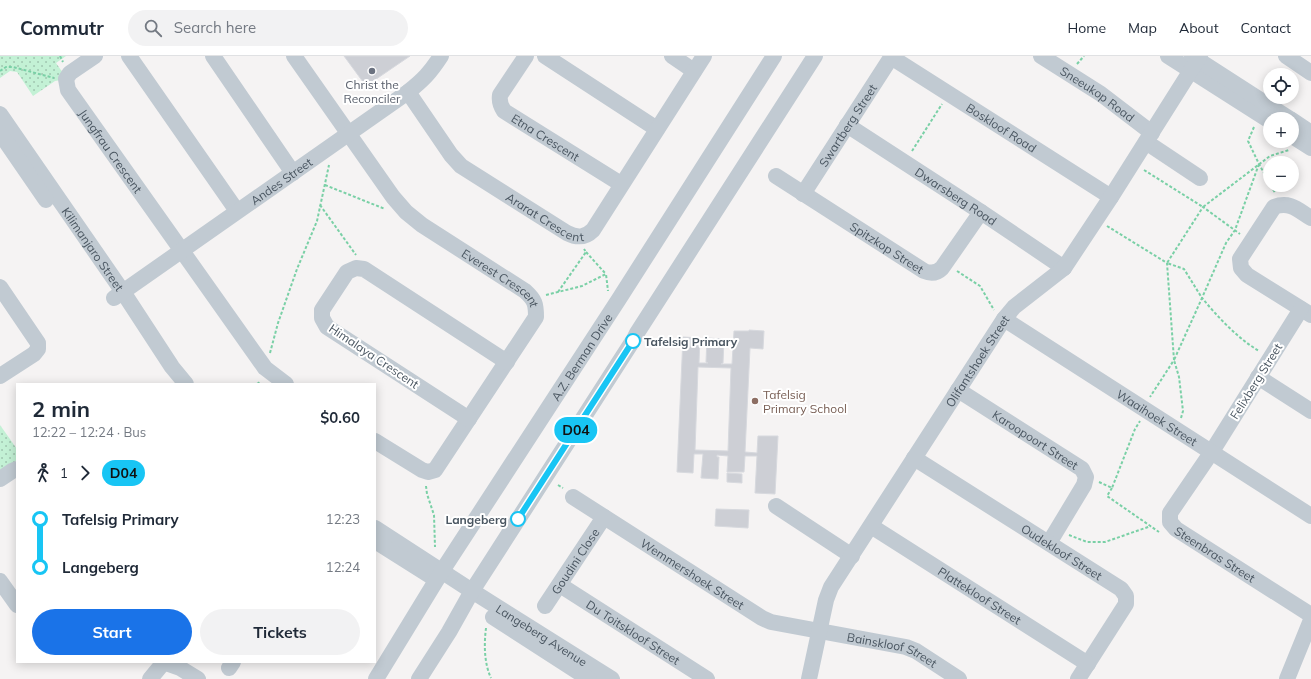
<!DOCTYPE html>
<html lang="en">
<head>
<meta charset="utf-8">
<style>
	body { margin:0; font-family:Mulish,sans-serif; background:#f2f2f3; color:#1f2937; height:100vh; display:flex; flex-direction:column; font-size:15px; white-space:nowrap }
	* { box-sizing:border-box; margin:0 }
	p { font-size:13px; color:#747a83 }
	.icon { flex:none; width:22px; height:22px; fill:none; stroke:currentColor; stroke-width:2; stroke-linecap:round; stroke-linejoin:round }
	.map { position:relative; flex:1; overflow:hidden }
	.panel { position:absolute; left:16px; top:327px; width:360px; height:280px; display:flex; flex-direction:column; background:#fff; border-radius:0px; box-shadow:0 2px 10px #0003 }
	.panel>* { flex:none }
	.badge { padding:0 8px; border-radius:13px; font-size:14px; line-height:26px }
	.tools { position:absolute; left:1263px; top:12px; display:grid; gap:8px }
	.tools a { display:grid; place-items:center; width:36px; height:36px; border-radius:50%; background:#fff; box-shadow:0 2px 10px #0003; font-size:20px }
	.map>.badge { position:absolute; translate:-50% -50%; box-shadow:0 0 0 2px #fff }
	.legs { display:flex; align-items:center; gap:6px; height:44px; padding:0 16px; font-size:13px }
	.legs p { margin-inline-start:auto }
	.head { display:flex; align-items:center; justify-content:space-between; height:68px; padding:0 16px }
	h1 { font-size:22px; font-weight:700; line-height:30px }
	.cta { display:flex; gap:8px; margin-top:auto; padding:8px 16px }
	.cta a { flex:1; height:46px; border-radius:24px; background:#1a73e8; color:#fff; font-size:16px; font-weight:700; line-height:46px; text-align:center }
	.cta a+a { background:#f2f2f3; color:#1f2937 }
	ul { padding:0 16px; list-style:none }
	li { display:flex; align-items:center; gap:14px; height:48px; font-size:15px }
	li i { display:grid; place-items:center; width:6px; height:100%; margin:0 5px; background:currentColor }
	li i::after { content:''; width:10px; height:10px; margin:-5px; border:3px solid; border-radius:50%; background:#fff }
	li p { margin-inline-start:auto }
	li:first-child i { background:linear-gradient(#0000 50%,currentColor 0) }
	li:last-child i { background:linear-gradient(currentColor 50%,#0000 0) }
	header { display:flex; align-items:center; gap:24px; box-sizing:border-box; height:56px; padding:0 20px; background:#fff; border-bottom:1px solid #e0e1e3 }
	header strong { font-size:19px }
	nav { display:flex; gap:22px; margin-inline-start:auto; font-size:14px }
	.search { width:280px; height:36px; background:#f2f2f3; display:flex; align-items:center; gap:10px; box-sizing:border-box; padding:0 14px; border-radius:22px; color:#747a83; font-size:15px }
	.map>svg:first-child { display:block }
	.park { fill:url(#park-dots) }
	.building { fill:#cdcfd5; stroke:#d7d9de; fill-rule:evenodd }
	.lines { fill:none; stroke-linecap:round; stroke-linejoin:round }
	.path { stroke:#7ad0a6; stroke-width:2; stroke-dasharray:3 2; stroke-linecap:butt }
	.minor { stroke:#c1cad2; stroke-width:16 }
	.line-1-casing { stroke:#fff; stroke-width:9 }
	.line-1 { stroke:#18c5f4; stroke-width:6 }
	.worship-dot { fill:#6b7280; stroke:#fff; stroke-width:1.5 }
	.stop-1-dot { fill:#fff; stroke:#18c5f4; stroke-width:2 }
	.education-dot { fill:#8d6e63; stroke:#fff; stroke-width:1.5 }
	.labels { text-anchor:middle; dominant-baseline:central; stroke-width:4; stroke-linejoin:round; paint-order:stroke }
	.worship-label { font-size:12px; fill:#5b616d; stroke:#fff }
	.street-label { font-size:12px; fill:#4a5661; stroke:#fff }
	.stop-label { font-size:12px; font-weight:bold; fill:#4a5661; stroke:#fff; text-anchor:start }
	.education-label { font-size:12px; fill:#785e54; stroke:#fff; text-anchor:start }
</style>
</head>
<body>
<header>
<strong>Commutr</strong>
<div class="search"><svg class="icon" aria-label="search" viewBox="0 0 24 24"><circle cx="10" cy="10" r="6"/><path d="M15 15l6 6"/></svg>Search here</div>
<nav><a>Home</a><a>Map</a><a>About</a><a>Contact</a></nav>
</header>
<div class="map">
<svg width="1311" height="623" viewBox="0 0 1311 623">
	<defs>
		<pattern id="park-dots" width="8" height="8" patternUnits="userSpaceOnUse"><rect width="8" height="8" fill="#c3f1d5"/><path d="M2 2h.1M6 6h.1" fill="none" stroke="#a0c6b0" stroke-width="1.8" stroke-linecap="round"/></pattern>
	</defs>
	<rect width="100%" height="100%" fill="#f5f3f3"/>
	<g class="park">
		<path d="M0,0H66L56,7L63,17L61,24L55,25L33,40L17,16L10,15L0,22Z"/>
		<path d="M0,369L17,393V404L0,416Z"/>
	</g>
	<g class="building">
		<path d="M344,0H410L366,30Z"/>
		<path d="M749,274L764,275L763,293L750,292L745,396L757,397L758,380H778L775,438L755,437L757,400H745L744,416H727L728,400L717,399V401H719L718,423L701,422L703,398H694L693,417L677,416L683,281L700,282L699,307H708L706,306L707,282L724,283L723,307L721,308H732L734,275H749ZM698,311L731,312L728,395L695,394Z"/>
		<path d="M727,417L742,418V427L727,426Z"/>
		<path d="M716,453L749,454L748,472L715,470Z"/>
	</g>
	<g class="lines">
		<g class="path">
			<path d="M60,0L63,6"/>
			<path d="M1077,8L1084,0"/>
			<path d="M0,15L6,11H13L54,22"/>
			<path d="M1254,71L1248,85L1259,108L1270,128"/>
			<path d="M912,95L942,48"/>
			<path d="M1259,108L1235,174L1226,187L1202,242C1218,261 1237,282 1259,295"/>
			<path d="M1144,114L1203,151L1270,100L1289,94"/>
			<path d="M325,129L385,153"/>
			<path d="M1271,129L1275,137"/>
			<path d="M320,149L356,199"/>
			<path d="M1107,170L1167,207L1174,304L1150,341"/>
			<path d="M586,196L605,217"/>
			<path d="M957,215L980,230L994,254"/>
			<path d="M558,236L586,196L584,193"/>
			<path d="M546,239L582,230L606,218L608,235"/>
			<path d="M270,297L278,267L297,213L317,165L329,109"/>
			<path d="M257,328L261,325"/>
			<path d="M1181,362L1183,355L1179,321L1174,304L1202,242L1184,213L1167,207L1203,151L1240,178"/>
			<path d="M1099,426L1112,432L1135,373L1140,365"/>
			<path d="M558,429L563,432"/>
			<path d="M426,430L427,438L434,459L435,491"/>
			<path d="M1112,432L1107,440L1159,476"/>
			<path d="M1069,479L1087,486H1105L1151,470"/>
			<path d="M486,572C484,588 484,607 491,622"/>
		</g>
		<g class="minor">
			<path id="s1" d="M95,0L70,17L66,23L68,34L265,312L286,328"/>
			<path d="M129,0L237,155"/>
			<path d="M213,0L293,117"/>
			<path id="s2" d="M294,0L393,141L406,156L422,169L525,235C535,244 536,248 536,261L435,414L428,416L422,414L375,385"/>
			<path id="s3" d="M526,0L500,39C499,45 500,49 504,55L621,128"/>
			<path d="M545,0L657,73"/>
			<path d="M672,0L694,15"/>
			<path id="s4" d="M1041,0L1101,38L1152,77"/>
			<path d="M1168,0L1270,65"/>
			<path d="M1192,0L1290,63"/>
			<path d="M1286,0L1311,17"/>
			<path id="s5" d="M891,1L1111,141"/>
			<path id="s6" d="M408,36L451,99L461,110L567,177C577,182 585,182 593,174L704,0"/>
			<path id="s7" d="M0,58L123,236L172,311L186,328"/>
			<path d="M1292,64L1311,77"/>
			<path id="s8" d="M847,69L981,156L1064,212"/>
			<path d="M0,77L46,144"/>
			<path d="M1292,80L1311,92"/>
			<path d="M1146,86L1200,122"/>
			<path id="s9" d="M776,120L924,215C931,218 937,217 942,212L981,156"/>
			<path id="s10" d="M803,138L892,0"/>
			<path d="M1311,162C1298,154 1290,145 1274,151L1240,203L1241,212L1247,219L1311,259"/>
			<path d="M0,231L38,287V293L34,298L0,320"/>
			<path id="s11" d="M114,242L408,36C423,24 430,17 441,0"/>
			<path id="s12" d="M1301,253L1211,397L1170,457V466L1176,473L1311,559"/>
			<path id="s13" d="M1004,263L1311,460"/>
			<path d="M1258,321L1311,355"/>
			<path id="s14" d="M958,334L1082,413L1086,421L1084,429L1049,487"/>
			<path d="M469,363L327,271L322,262V254L347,216L356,212L364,213L507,306"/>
			<path id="s15" d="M914,402L1121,533L1126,540V548L1078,623"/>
			<path d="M0,423L12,415L17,413"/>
			<path id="s16" d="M573,441L762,562L771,566L906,591L916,595L959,623"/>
			<path d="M776,450L852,500"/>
			<path id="s17" d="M871,470L1088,608"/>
			<path id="s18" d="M375,472L472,535L612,623"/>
			<path d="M375,485L432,521"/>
			<path d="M0,525L17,549"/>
			<path id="s19" d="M560,529L707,623"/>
			<path id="s20" d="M545,550L604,461"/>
			<path d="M493,561L589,623"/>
			<path d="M163,606L180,612L198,623"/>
			<path d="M229,612L233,606"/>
			<path d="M150,623L164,606"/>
			<path id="s21" d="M376,623L442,515L619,243L774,0"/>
			<path d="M419,623L449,576L472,535L634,283L637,277L815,0"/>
			<path id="s22" d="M809,623L826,544L831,531L1004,263L1014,251L1064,212L1111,141L1200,0"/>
			<path d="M1287,623L1311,564"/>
		</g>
	</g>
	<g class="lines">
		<defs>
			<path id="line-1" d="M518,463L633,285"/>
		</defs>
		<use href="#line-1" class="line-1-casing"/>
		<use href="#line-1" class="line-1"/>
	</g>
	<circle class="worship-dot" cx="372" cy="15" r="4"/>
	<g class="stop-1-dot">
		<circle cx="633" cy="285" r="7"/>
		<circle cx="518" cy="463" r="7"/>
	</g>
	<circle class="education-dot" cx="755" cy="345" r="4"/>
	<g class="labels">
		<g class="worship-label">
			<text x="372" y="28">Christ the<tspan x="372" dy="14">Reconciler</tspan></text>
		</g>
		<g class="street-label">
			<text stroke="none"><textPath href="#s4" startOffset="68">Sneeukop Road</textPath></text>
			<text stroke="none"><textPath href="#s10" startOffset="82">Swartberg Street</textPath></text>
			<text stroke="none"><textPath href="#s5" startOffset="131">Boskloof Road</textPath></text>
			<text stroke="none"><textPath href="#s3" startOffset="113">Etna Crescent</textPath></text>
			<text stroke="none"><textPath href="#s1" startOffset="123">Jungfrau Crescent</textPath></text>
			<text stroke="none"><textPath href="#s11" startOffset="204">Andes Street</textPath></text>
			<text stroke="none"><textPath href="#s8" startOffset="130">Dwarsberg Road</textPath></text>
			<text stroke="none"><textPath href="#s6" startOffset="190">Ararat Crescent</textPath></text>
			<text stroke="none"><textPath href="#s9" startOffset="132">Spitzkop Street</textPath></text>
			<text stroke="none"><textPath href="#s7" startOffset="164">Kilimanjaro Street</textPath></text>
			<text stroke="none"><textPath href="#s2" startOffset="308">Everest Crescent</textPath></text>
			<text transform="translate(374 300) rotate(34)">Himalaya Crescent</text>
			<text stroke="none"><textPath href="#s21" startOffset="382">A.Z. Berman Drive</textPath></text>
			<text stroke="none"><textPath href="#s22" startOffset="364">Olifantshoek Street</textPath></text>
			<text transform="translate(1256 325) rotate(-58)">Felixberg Street</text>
			<text stroke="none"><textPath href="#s13" startOffset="182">Waaihoek Street</textPath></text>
			<text stroke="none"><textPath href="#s14" startOffset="92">Karoopoort Street</textPath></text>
			<text stroke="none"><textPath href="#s15" startOffset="175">Oudekloof Street</textPath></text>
			<text stroke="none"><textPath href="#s12" startOffset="307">Steenbras Street</textPath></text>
			<text stroke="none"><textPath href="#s20" startOffset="54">Goudini Close</textPath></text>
			<text stroke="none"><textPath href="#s16" startOffset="142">Wemmershoek Street</textPath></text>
			<text stroke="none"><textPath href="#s17" startOffset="129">Plattekloof Street</textPath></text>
			<text stroke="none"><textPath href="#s19" startOffset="87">Du Toitskloof Street</textPath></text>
			<text stroke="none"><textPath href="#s18" startOffset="198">Langeberg Avenue</textPath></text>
			<text stroke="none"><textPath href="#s16" startOffset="359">Bainskloof Street</textPath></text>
		</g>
		<g class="stop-label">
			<text x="644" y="285">Tafelsig Primary</text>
			<text x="507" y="463" text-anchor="end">Langeberg</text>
		</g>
		<g class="education-label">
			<text x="763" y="338">Tafelsig<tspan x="763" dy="14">Primary School</tspan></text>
		</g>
	</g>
</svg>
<div class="tools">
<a><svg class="icon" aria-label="locate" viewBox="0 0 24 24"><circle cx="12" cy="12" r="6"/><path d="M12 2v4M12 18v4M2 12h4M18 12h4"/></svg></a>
<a>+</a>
<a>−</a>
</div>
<b class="badge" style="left:576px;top:374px;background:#18c5f4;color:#111">D04</b>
<section class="panel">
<div class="head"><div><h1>2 min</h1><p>12:22 – 12:24 · Bus</p></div><b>$0.60</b></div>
<div class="legs"><svg class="icon" aria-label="walk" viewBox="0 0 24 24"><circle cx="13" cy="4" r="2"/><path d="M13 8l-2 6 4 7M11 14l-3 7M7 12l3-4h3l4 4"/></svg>1<svg class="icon" aria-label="forward" viewBox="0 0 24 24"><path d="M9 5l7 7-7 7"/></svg><b class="badge" style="background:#18c5f4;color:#111">D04</b></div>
<ul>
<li><i style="color:#18c5f4"></i><b>Tafelsig Primary</b><p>12:23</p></li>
<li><i style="color:#18c5f4"></i><b>Langeberg</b><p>12:24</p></li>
</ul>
<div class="cta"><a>Start</a><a>Tickets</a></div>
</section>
</div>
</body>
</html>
